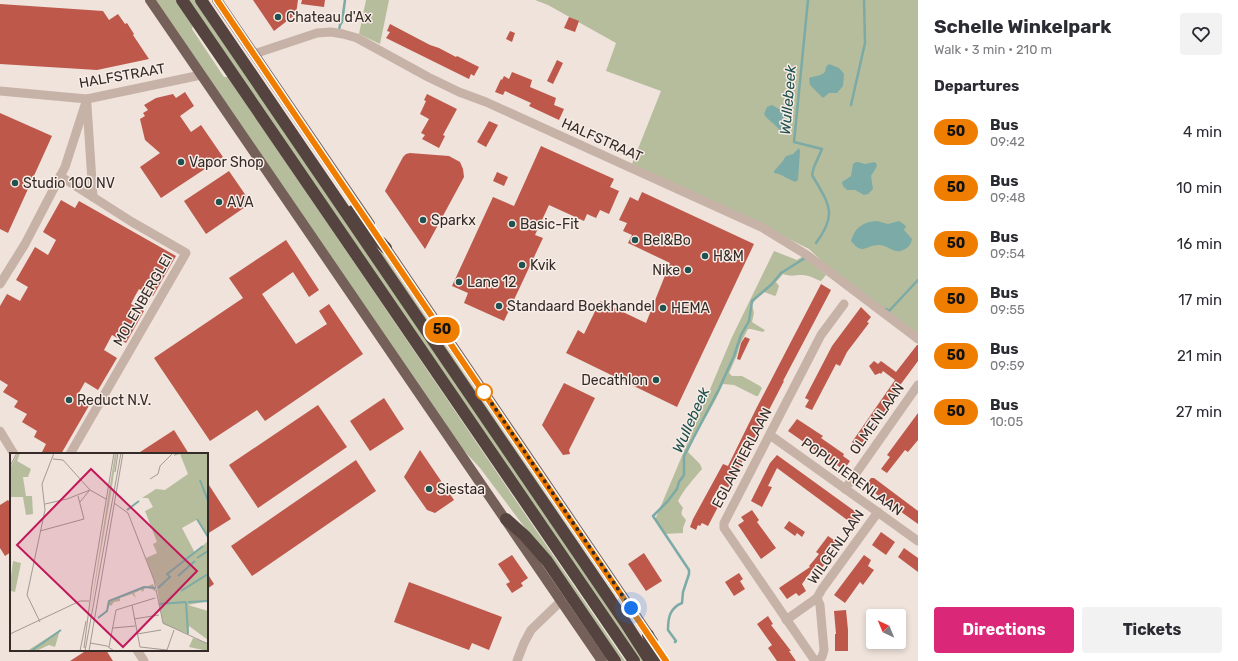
<!DOCTYPE html>
<html lang="en">
<head>
<meta charset="utf-8">
<style>
	body { margin:0; font-family:Rubik,sans-serif; background:#f2f2f3; color:#2b2b33; height:100vh; display:flex; flex-direction:column; font-size:15px; white-space:nowrap }
	* { box-sizing:border-box; margin:0 }
	p { font-size:13px; color:#7c7c81 }
	.icon { flex:none; width:22px; height:22px; fill:none; stroke:currentColor; stroke-width:2; stroke-linecap:round; stroke-linejoin:round }
	.map { position:relative; flex:1; overflow:hidden }
	.side { display:flex; flex-direction:column; background:#fff; width:320px }
	.side>* { flex:none }
	.badge { padding:0 8px; border-radius:13px; font-size:14px; line-height:26px }
	.needle { width:26px; rotate:316deg }
	.controls { position:absolute; left:866px; top:609px; display:grid; gap:8px }
	.controls a { display:grid; place-items:center; width:40px; height:40px; border-radius:4px; background:#fff; box-shadow:0 2px 6px #0003; font-size:20px }
	.you { position:absolute; width:20px; height:20px; margin:-10px; border:3px solid #fff; border-radius:50%; background:#1a73e8; box-shadow:0 0 0 6px #1a73e833 }
	.map>.badge { position:absolute; translate:-50% -50%; box-shadow:0 0 0 2px #fff }
	h2 { padding:0 16px; font-size:15px; line-height:36px }
	.round { display:grid; place-items:center; flex:none; width:42px; height:42px; border-radius:4px; background:#f2f2f3 }
	.summary { display:flex; align-items:center; justify-content:space-between; height:68px; padding:0 16px }
	h1 { font-size:19px; font-weight:700; line-height:30px }
	.cta { display:flex; gap:8px; margin-top:auto; padding:8px 16px }
	.cta a { flex:1; height:46px; border-radius:4px; background:#db2777; color:#fff; font-size:16px; font-weight:700; line-height:46px; text-align:center }
	.cta a+a { background:#f2f2f3; color:#2b2b33 }
	ul { padding:0; list-style:none }
	li { display:flex; align-items:center; gap:12px; height:56px; padding:0 16px }
	li div { flex:1 }
	li b { display:block; font-size:15px }
	li em { font-style:normal }
	li .badge { min-width:44px; font-weight:700; text-align:center }
	main { display:flex; flex:1; min-height:0 }
	.map>svg:first-child { display:block }
	.green { fill:#b6bd9c }
	.water { fill:#7caaa6 }
	.lines { fill:none; stroke-linecap:round; stroke-linejoin:round }
	.stream { stroke:#7caaa6; stroke-width:2.5 }
	.building { fill:#bd584b }
	.minor { stroke:#c7b2a7; stroke-width:9 }
	.major { stroke:#755f59; stroke-width:10 }
	.highway { stroke:#54433f; stroke-width:12 }
	.line-casing { stroke:#fff; stroke-width:9 }
	.line { stroke:#ef7d00; stroke-width:6 }
	.walk { stroke:#342a27; stroke-width:4; stroke-dasharray:0 7.2 }
	.poi-dot { fill:#20524f; stroke:#f8ede6; stroke-width:1.5 }
	.stop-dot { fill:#fff; stroke:#ef7d00; stroke-width:2 }
	.labels { text-anchor:middle; dominant-baseline:central; stroke-width:3; stroke-linejoin:round; paint-order:stroke }
	.poi-label { font-size:14px; fill:#342a27; stroke:#f8ede6; text-anchor:start }
	.street-label { font-size:14px; fill:#342a27; stroke:#f8ede6 }
	.water-label { font-size:15px; font-style:italic; fill:#20524f; stroke:#f8ede6 }
	.inset-river { fill:none; stroke:#7caaa6; stroke-width:2 }
	.inset-road { fill:none; stroke:#a49993; stroke-width:1 }
	.view { fill:#c2185b; fill-opacity:0.15; stroke:#c2185b; stroke-width:2 }
	.inset-edge { fill:none; stroke:#342a27; stroke-width:2 }
</style>
</head>
<body>
<main>
<div class="map">
<svg width="918" height="661" viewBox="0 0 918 661">
	<rect width="100%" height="100%" fill="#efe3db"/>
	<g class="green">
		<path d="M156,0H176L193,25L192,29L224,77H228L625,661H618L556,569L480,468L455,441Z"/>
		<path d="M188,0H195L645,661H639Z"/>
		<path d="M366,0H389L380,44L359,34Z"/>
		<path d="M535,0H918V336L826,265L809,249L781,235L632,164L661,91L606,71L616,43L548,5Z"/>
		<path d="M381,251L615,596L613,597L378,253Z"/>
		<path d="M774,251L797,260L803,256L826,275L821,281C815,279 809,275 802,275C794,275 792,277 783,274L776,282L779,286L776,295L775,296L764,292L755,300L752,305L754,313L752,322L765,330L763,332L751,329H748L740,344L737,355L729,373L732,376H742L760,386L762,388L758,396H756L734,385L723,384C713,408 697,429 688,452L700,464L702,469C693,480 684,489 678,501L683,508C680,515 682,515 686,520L683,528V533L664,534L655,520L732,337Z"/>
	</g>
	<g class="water">
		<path d="M829,64L839,68L844,74L843,86L837,93H829L823,98L810,85L809,78C815,76 821,76 825,72L826,67Z"/>
		<path d="M772,105L784,112C785,116 786,125 784,129L780,131C776,124 768,121 764,114L767,107Z"/>
		<path d="M799,148L800,151L798,180L795,182L779,174L774,173V171L782,162L786,156L793,154Z"/>
		<path d="M856,162H858L865,164L875,162L877,165L876,168L871,176L873,189L868,194L864,195L855,190H847L843,186L842,182L851,176L853,164Z"/>
		<path d="M877,221L888,224L899,221L906,226L904,230L912,239C911,244 909,247 905,249C895,256 889,245 879,245C865,245 863,256 851,241C855,227 863,222 877,221Z"/>
	</g>
	<g class="lines">
		<g class="stream">
			<path d="M808,0L794,142L822,149L814,167L812,175C829,204 838,214 816,243"/>
			<path d="M339,30L340,25L342,22L345,0"/>
			<path d="M851,105L865,43L864,0"/>
			<path d="M886,309L889,311L918,280"/>
			<path d="M675,642L676,641L668,630C668,617 670,608 682,603L683,592L689,574V570L653,516L667,502L677,489L679,482L684,475V456L719,389L734,356L741,335L749,321L752,301L772,284L781,273L805,258"/>
		</g>
	</g>
	<g class="building">
		<path d="M253,0H298L296,14L274,31Z"/>
		<path d="M302,0H325L324,7L301,4Z"/>
		<path d="M0,4L103,11L109,20L118,14L125,24L127,23L134,34L133,35L149,59L97,70L0,64Z"/>
		<path d="M569,17L579,21L575,32L564,28Z"/>
		<path d="M390,24L430,45L439,48L456,57L457,56L479,67L474,76L471,74L469,79L386,38L390,32L387,31Z"/>
		<path d="M510,31L515,33L512,42L506,39Z"/>
		<path d="M557,60L563,63L553,84L547,81Z"/>
		<path d="M512,72L532,80L530,87L556,98L554,105L564,109L559,120L529,106L531,103L505,91L503,95L495,92L501,79L502,80L504,76L509,79Z"/>
		<path d="M185,92L194,106L180,116L191,132L201,125L223,157L161,198L140,167L160,153L145,140L140,119L145,116L143,113L148,110L144,105L156,98L173,94L176,98Z"/>
		<path d="M427,94L457,109L443,135L445,136L439,148L422,139L425,135L421,133L429,119L420,114L426,101L424,100Z"/>
		<path d="M0,113L52,136L8,233L0,229Z"/>
		<path d="M489,121L498,125L486,147L477,142Z"/>
		<path d="M541,146L614,179L610,187L619,191L609,214L600,210L596,218L587,214L584,221L549,205L535,235L543,238L504,321L464,303L468,293L452,286L493,197L514,206Z"/>
		<path d="M410,153L449,156L460,162L463,169L464,177L425,249L385,191L403,157L406,154Z"/>
		<path d="M229,171L251,203L206,234L184,201Z"/>
		<path d="M497,172L508,177L504,186L493,181Z"/>
		<path d="M642,192L754,244L677,407L566,353L578,330L584,334L600,301L646,323L670,263L628,243L632,235L623,231L627,223L619,220L630,197L638,201Z"/>
		<path d="M61,200L75,208L79,201L176,256L153,296L139,289L135,296L131,304L144,311L126,343L112,335L104,350L117,358L98,390L85,382L77,396L90,404L61,454H41L46,444L34,437L37,431L22,422L27,414L14,407L18,401L3,392L8,385L0,380V306L7,294L20,301L28,287L16,280L35,247L48,255L56,240L43,232Z"/>
		<path d="M286,240L319,290L309,297L293,272L262,294L296,344L327,324L319,311L329,304L363,354L265,421L257,410L210,441L154,358L243,298L229,278Z"/>
		<path d="M821,284L831,290L783,381H784L739,468L729,488L721,484L712,499L720,503L708,526L702,523L700,526L698,525L696,530L690,527L693,519L723,464L728,466L756,409Z"/>
		<path d="M861,307L871,317L867,322L869,323L847,352L840,366L836,364L812,410L805,407L809,400L805,398L832,346Z"/>
		<path d="M745,337L750,339L740,360L737,359L741,343Z"/>
		<path d="M917,345H918V361L898,388L900,390L866,440L865,439L859,447L852,442L895,380L883,371L881,374L880,373L875,375L869,366L874,361L878,364L881,361L896,372Z"/>
		<path d="M564,383L595,398L569,450L570,454L563,455L542,425Z"/>
		<path d="M384,398L404,429L370,451L350,421Z"/>
		<path d="M318,405L347,447L258,508L229,465Z"/>
		<path d="M918,413V440L908,452L905,450L887,473L881,469L890,457L887,455Z"/>
		<path d="M797,419L823,436L821,438L844,454L843,456L850,461L844,470L788,431Z"/>
		<path d="M174,430L189,454H137Z"/>
		<path d="M420,450L454,500L435,513L427,510L404,477Z"/>
		<path d="M777,455L860,515L854,525L777,468L768,486L772,487L762,507L751,501L770,463Z"/>
		<path d="M356,460L376,491L252,576L231,546Z"/>
		<path d="M871,478H874L918,511V524L865,486Z"/>
		<path d="M207,482L231,519L207,534Z"/>
		<path d="M8,500L11,504V552L5,556L0,548V505Z"/>
		<path d="M752,510L759,520L757,522L776,548L761,559L738,525L744,521L741,517Z"/>
		<path d="M789,521L805,532L802,537L797,533L795,536L784,528Z"/>
		<path d="M881,532L895,542L886,555L872,545Z"/>
		<path d="M828,536L840,544L818,573L813,569L802,584L806,591L799,596L796,593L787,599L779,588L810,567L809,566L819,554L816,552Z"/>
		<path d="M904,548L918,558V572L898,557Z"/>
		<path d="M644,553L662,581L646,591L628,564Z"/>
		<path d="M512,555L528,578L521,583L523,586L512,593L506,584L510,582L498,564Z"/>
		<path d="M864,555L871,560L868,566L874,570L863,585L860,582L845,603L834,595Z"/>
		<path d="M207,573L214,584L207,589Z"/>
		<path d="M739,573L743,579L740,581L745,589L734,596L725,582Z"/>
		<path d="M409,582L502,617L489,650L472,643L469,650L394,622Z"/>
		<path d="M846,610L848,630V651H835V634H836L834,611Z"/>
		<path d="M768,616L773,624L771,625L791,651H789L796,661H777L768,648L772,645L757,624Z"/>
		<path d="M87,650H106L113,661H70Z"/>
	</g>
	<g class="lines">
		<g class="minor">
			<path d="M254,54L317,33L331,32L343,34L357,38L428,77L459,92L486,102L763,228L807,255L918,339"/>
			<path d="M0,91L87,99L201,75"/>
			<path d="M87,105L93,197"/>
			<path d="M60,176L132,222L186,253L70,454"/>
			<path d="M0,284L25,244L65,167L87,99"/>
			<path d="M0,431L14,454"/>
			<path d="M770,435L918,541"/>
			<path d="M845,489L918,385"/>
			<path d="M817,598L820,605L824,650L822,657L818,661"/>
			<path d="M786,620L817,598L822,589L878,512"/>
			<path d="M137,650L144,661"/>
			<path d="M517,661L524,643L531,630L561,601"/>
			<path d="M815,661L724,528V523L821,335L844,304"/>
		</g>
		<g class="major">
			<path d="M150,0L602,661"/>
			<path d="M217,0L370,224"/>
			<path d="M382,242L653,641"/>
		</g>
		<g class="highway">
			<path d="M182,0L634,661"/>
			<path d="M201,0L625,622L650,661"/>
			<path d="M353,211L371,233L386,248"/>
			<path d="M506,519L525,536L547,561L615,661"/>
			<path d="M648,635L652,646L661,661"/>
		</g>
	</g>
	<g class="lines">
		<defs>
			<path id="line" d="M217,0L666,661"/>
		</defs>
		<use href="#line" class="line-casing"/>
		<use href="#line" class="line"/>
		<path class="walk" d="M484,392L631,608"/>
	</g>
	<g class="poi-dot">
		<circle cx="278" cy="17" r="4"/>
		<circle cx="181" cy="162" r="4"/>
		<circle cx="15" cy="183" r="4"/>
		<circle cx="219" cy="202" r="4"/>
		<circle cx="423" cy="220" r="4"/>
		<circle cx="512" cy="224" r="4"/>
		<circle cx="635" cy="240" r="4"/>
		<circle cx="705" cy="256" r="4"/>
		<circle cx="522" cy="265" r="4"/>
		<circle cx="688" cy="270" r="4"/>
		<circle cx="459" cy="282" r="4"/>
		<circle cx="499" cy="306" r="4"/>
		<circle cx="663" cy="308" r="4"/>
		<circle cx="656" cy="380" r="4"/>
		<circle cx="69" cy="400" r="4"/>
		<circle cx="429" cy="489" r="4"/>
	</g>
	<circle class="stop-dot" cx="484" cy="392" r="8"/>
	<g class="labels">
		<g class="poi-label">
			<text x="286" y="17">Chateau d'Ax</text>
			<text x="189" y="162">Vapor Shop</text>
			<text x="23" y="183">Studio 100 NV</text>
			<text x="227" y="202">AVA</text>
			<text x="431" y="220">Sparkx</text>
			<text x="520" y="224">Basic-Fit</text>
			<text x="643" y="240">Bel&amp;Bo</text>
			<text x="713" y="256">H&amp;M</text>
			<text x="530" y="265">Kvik</text>
			<text x="680" y="270" text-anchor="end">Nike</text>
			<text x="467" y="282">Lane 12</text>
			<text x="507" y="306">Standaard Boekhandel</text>
			<text x="671" y="308">HEMA</text>
			<text x="648" y="380" text-anchor="end">Decathlon</text>
			<text x="77" y="400">Reduct N.V.</text>
			<text x="437" y="489">Siestaa</text>
		</g>
		<g class="street-label">
			<text transform="translate(122 76) rotate(-10)">HALFSTRAAT</text>
			<text transform="translate(602 140) rotate(24)">HALFSTRAAT</text>
			<text transform="translate(143 300) rotate(-60)">MOLENBERGLEI</text>
			<text transform="translate(877 419) rotate(-55)">OLMENLAAN</text>
			<text transform="translate(742 458) rotate(-62)">EGLANTIERLAAN</text>
			<text transform="translate(852 477) rotate(36)">POPULIERENLAAN</text>
			<text transform="translate(836 547) rotate(-55)">WILGENLAAN</text>
		</g>
		<g class="water-label">
			<text transform="translate(788 100) rotate(-85)">Wullebeek</text>
			<text transform="translate(691 420) rotate(-66)">Wullebeek</text>
		</g>
	</g>
	<g transform="translate(10 453)">
		<rect width="198" height="198" fill="#efe3db"/>
		<path d="M8,0H10L7,8L21,16L18,24H13L16,43H22L23,61L16,62L13,44H1L0,15ZM105,0H107L101,40L79,166ZM164,0H198V84L188,66L172,75L185,100L198,88V148L178,152L198,158V187L179,173L178,181L153,171L147,135L136,105L147,100L143,91L147,89L135,58L143,54L138,45H132L146,36L155,37L178,21L170,1L164,3ZM3,108L11,110L5,139L1,138L0,132ZM143,131L146,139L141,135L135,134L133,139L131,137L124,140L126,145L122,141L110,145V148L104,149L101,153L98,151L99,149ZM50,177L45,194L39,192L26,198H17ZM183,185L198,190V198L179,194Z" fill="#b6bd9c"/>
		<path class="inset-river" d="M190,27L198,48M117,57L129,48M187,66L198,84M187,105L198,98M168,123L185,108M148,135L160,124L157,121L193,93M171,138L198,121M176,149L178,181M178,149L198,148M149,151L176,149M88,165L97,158L99,148L134,134L145,135M21,198L51,177"/>
		<path class="inset-road" d="M123,0H137M43,6L53,7L80,37L96,46M0,13L7,0M105,19L108,0M140,26L148,21L150,13L163,0M0,44V70M70,49L79,38M104,50L118,60L144,127L153,170L198,191M35,51L57,46L80,37M30,78L74,66L68,43M82,132L104,0M122,152L130,194L157,197M124,166L149,162M30,169L17,142L35,57L32,31L44,0M103,175L125,173M0,181L70,148H79M127,181L151,177M80,190L97,193L104,198M99,194L106,157L145,145M74,195L82,132M157,197L164,177M70,198L76,168M75,198L111,0M79,198L113,0"/>
		<path class="view" d="M81,16L187,118L113,194L7,92Z"/>
		<rect width="198" height="198" class="inset-edge"/>
	</g>
</svg>
<div class="controls">
<a><svg class="needle" viewBox="-14 -14 28 28"><path d="M0-13l5 13h-10z" fill="#e53935"/><path d="M0 13l5-13h-10z" fill="#7c7c81"/></svg></a>
</div>
<div class="you" style="left:631px;top:608px"></div>
<b class="badge" style="left:442px;top:330px;background:#ef7d00;color:#111">50</b>
</div>
<section class="side">
<div class="summary"><div><h1>Schelle Winkelpark</h1><p>Walk · 3 min · 210 m</p></div><a class="round"><svg class="icon" aria-label="heart" viewBox="0 0 24 24"><path d="M12 20l-8-8c-3-5 5-10 8-4 3-6 11-1 8 4z"/></svg></a></div>
<h2>Departures</h2>
<ul>
<li><span class="badge" style="background:#ef7d00;color:#111">50</span><div><b>Bus</b><p>09:42</p></div><em>4 min</em></li>
<li><span class="badge" style="background:#ef7d00;color:#111">50</span><div><b>Bus</b><p>09:48</p></div><em>10 min</em></li>
<li><span class="badge" style="background:#ef7d00;color:#111">50</span><div><b>Bus</b><p>09:54</p></div><em>16 min</em></li>
<li><span class="badge" style="background:#ef7d00;color:#111">50</span><div><b>Bus</b><p>09:55</p></div><em>17 min</em></li>
<li><span class="badge" style="background:#ef7d00;color:#111">50</span><div><b>Bus</b><p>09:59</p></div><em>21 min</em></li>
<li><span class="badge" style="background:#ef7d00;color:#111">50</span><div><b>Bus</b><p>10:05</p></div><em>27 min</em></li>
</ul>
<div class="cta"><a>Directions</a><a>Tickets</a></div>
</section>
</main>
</body>
</html>
